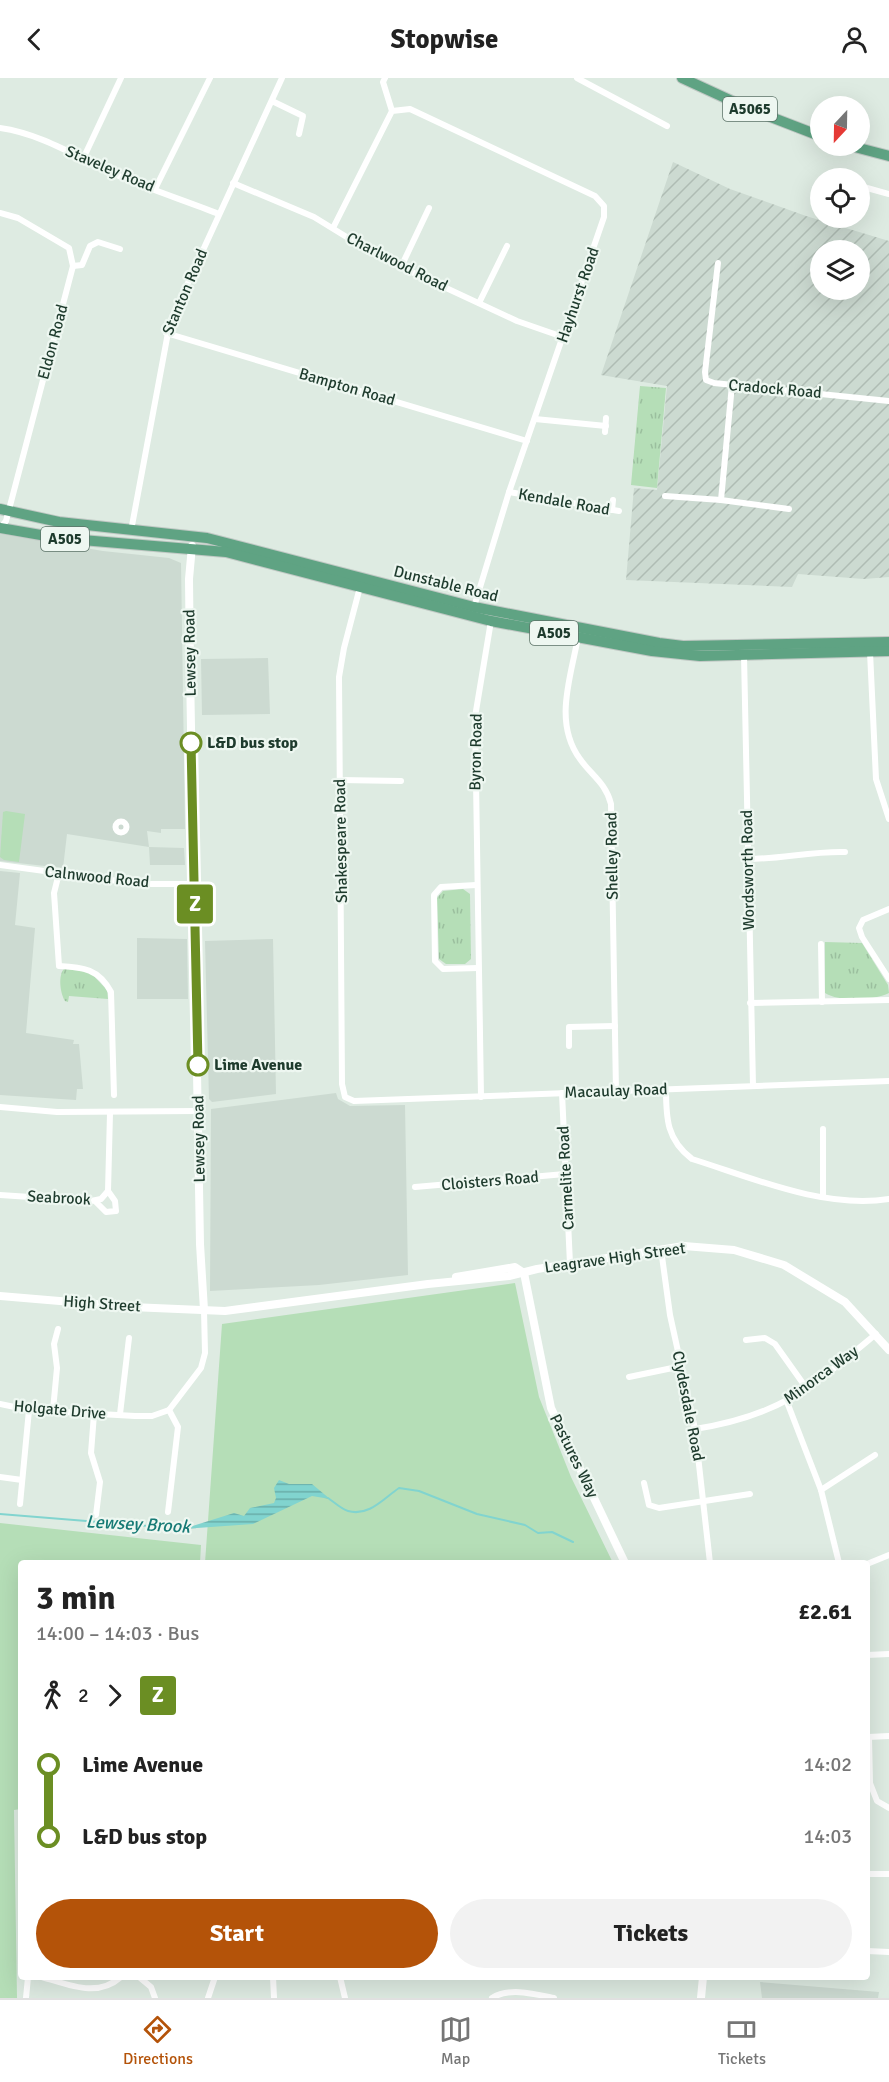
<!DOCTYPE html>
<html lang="en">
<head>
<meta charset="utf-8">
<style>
	body { margin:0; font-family:Signika,sans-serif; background:#f2f2f2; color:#222; height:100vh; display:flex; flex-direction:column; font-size:22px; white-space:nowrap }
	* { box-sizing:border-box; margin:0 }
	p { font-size:20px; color:#767676 }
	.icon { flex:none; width:33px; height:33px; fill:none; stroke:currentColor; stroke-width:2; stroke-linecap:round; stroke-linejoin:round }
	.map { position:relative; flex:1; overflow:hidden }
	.details { position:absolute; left:18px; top:1482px; width:852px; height:420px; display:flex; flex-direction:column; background:#fff; border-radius:6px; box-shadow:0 6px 24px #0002 }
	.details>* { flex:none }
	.badge { padding:0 12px; border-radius:4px; font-size:21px; line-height:39px }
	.needle { width:39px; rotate:202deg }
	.tools { position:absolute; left:810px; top:18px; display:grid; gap:12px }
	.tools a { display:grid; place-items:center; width:60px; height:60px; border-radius:50%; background:#fff; box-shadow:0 6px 24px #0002; font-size:30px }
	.map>.badge { position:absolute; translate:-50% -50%; box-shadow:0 0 0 3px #fff }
	.legs { display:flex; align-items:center; gap:9px; height:66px; padding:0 18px; font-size:20px }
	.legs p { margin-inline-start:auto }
	.head { display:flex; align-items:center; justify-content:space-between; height:102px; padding:0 18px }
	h1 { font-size:33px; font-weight:800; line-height:45px }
	.cta { display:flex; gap:12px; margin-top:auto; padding:12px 18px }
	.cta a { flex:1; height:69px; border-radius:36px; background:#b45309; color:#fff; font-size:24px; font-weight:800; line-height:69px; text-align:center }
	.cta a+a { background:#f2f2f2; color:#222 }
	ul { padding:0 18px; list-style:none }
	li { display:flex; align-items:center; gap:21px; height:72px; font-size:22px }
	li i { display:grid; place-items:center; width:9px; height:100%; margin:0 8px; background:currentColor }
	li i::after { content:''; width:15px; height:15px; margin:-8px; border:4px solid; border-radius:50%; background:#fff }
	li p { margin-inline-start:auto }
	li:first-child i { background:linear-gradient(#0000 50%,currentColor 0) }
	li:last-child i { background:linear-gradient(currentColor 50%,#0000 0) }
	header { display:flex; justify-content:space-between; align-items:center; height:78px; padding:0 18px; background:#fff; font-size:27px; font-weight:800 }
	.dock { display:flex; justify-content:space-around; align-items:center; height:84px; border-top:2px solid #e0e0e0; background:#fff; font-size:16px; color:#767676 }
	.dock a { display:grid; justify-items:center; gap:3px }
	.dock .selected { color:#b45309 }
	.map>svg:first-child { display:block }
	.built { fill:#ccdad1 }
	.industrial { fill:url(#industrial-furrows); fill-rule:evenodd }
	.grass { fill:url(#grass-tufts) }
	.green { fill:#b5deb7 }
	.water { fill:url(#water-rules) }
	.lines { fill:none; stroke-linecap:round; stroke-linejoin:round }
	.stream { stroke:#81d4cf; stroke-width:2 }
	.primary-casing { stroke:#c0c8c4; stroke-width:12 }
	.minor { stroke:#fff; stroke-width:6 }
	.tertiary { stroke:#fff; stroke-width:8 }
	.primary { stroke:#5fa383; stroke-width:10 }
	.line-1-casing { stroke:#fff; stroke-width:14 }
	.line-1 { stroke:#6b8e23; stroke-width:9 }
	.stop-1-dot { fill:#fff; stroke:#6b8e23; stroke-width:3 }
	.labels { text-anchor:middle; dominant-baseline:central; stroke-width:4.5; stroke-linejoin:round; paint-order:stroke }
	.shield { fill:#eef7f1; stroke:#5c7368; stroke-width:1.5 }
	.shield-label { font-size:15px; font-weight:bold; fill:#1e3b2d }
	.street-label { font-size:16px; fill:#1e3b2d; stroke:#eef7f1 }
	.stop-label { font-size:16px; font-weight:bold; fill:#1e3b2d; stroke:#eef7f1; text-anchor:start }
	.water-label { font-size:18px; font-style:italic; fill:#167a75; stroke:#eef7f1 }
</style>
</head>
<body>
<header><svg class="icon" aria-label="back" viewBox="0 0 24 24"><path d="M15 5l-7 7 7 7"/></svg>Stopwise<svg class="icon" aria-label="person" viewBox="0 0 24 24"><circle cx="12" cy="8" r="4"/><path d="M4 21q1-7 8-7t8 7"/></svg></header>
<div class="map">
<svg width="889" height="1920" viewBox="0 0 889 1920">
	<defs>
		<pattern id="industrial-furrows" width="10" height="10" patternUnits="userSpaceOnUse" patternTransform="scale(1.5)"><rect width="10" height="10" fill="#ccdad1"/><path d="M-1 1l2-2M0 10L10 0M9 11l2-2" fill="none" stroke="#afbcb4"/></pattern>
		<pattern id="grass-tufts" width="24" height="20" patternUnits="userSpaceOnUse" patternTransform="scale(1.5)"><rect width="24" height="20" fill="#b5deb7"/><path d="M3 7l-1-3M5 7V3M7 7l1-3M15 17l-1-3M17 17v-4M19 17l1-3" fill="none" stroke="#9bbf9e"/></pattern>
		<pattern id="water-rules" width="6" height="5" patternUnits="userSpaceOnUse" patternTransform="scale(1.5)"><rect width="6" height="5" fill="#81d4cf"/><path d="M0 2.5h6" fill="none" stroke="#69ada8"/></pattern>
	</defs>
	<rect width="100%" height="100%" fill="#deebe2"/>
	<g class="built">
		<path d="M0,456L103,473L169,480L181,485L185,751H161V755L147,753L149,769L184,770L185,787H150L149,769L67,756L63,790L0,783Z"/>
		<path d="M268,580L270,636L202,637L201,581Z"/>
		<path d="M0,793L20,795L15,847L35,850L26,955L74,962L73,966H79L83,1011H77L76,1022L0,1017Z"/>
		<path d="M137,860L187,861L188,921H137Z"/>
		<path d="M273,861L276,1016L212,1024L209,1021L205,863Z"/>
		<path d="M336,1015L338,1021L350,1028L405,1027L408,1197L319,1207L210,1213L211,1031Z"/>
		<path d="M760,1904L879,1914L878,1920H762Z"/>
	</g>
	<path class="industrial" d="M673,84L730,111L806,138L889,163V499L864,501L798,496L792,509L626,502L634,410L657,412L667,308L601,297ZM820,172H860V212H820Z"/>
	<g class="grass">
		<path d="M640,308L666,310L657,410L631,407Z"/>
		<path d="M463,811L470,816L471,881L465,886H446L439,881L437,820L443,813Z"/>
		<path d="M825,864L862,865L888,907L889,915C873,923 839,924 825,915Z"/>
		<path d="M64,891L90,894L107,912L108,921L69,918L68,924L65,923C60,915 58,897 64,891Z"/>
	</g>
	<g class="green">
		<path d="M6,733L25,736L19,784L4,782L0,779L3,734Z"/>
		<path d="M515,1205L539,1319L571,1399L613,1485H205L222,1246Z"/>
		<path d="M0,1445L201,1467L200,1485H21V1731L14,1732L17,1920H0Z"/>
	</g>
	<path class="water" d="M279,1402L289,1406H312L330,1421L312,1418L253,1446L183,1451L234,1435L244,1438L250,1430L274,1425L276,1420L274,1410Z"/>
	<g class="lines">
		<g class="stream">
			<path d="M328,1420C334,1424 341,1431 348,1433C369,1439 384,1420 399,1410L419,1413L477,1436L525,1447L538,1455L552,1454L573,1464"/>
			<path d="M0,1436L185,1451"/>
		</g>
		<defs>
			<g id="primary">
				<path d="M682,0L745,29L820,58"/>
				<path d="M851,68L889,78"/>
				<path d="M0,431L59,444L207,460L474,529L659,565L683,568L889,564"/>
				<path d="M0,450L58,460L226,474L491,543L652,573L700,578L889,573"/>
			</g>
		</defs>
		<use href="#primary" class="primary-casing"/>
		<g class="minor">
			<path d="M385,0L383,4L392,33"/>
			<path d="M577,0L667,48"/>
			<path d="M272,23L303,38L299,56"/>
			<path d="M0,50C43,56 80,81 119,98C152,112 186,123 219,136"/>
			<path d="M83,81L121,0"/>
			<path d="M233,105L314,139L371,174L401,189L517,243L563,259"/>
			<path d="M860,108L889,116"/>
			<path d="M155,111L210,0"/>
			<path d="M0,135L18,140L69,170L73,188L6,443L1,449"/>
			<path d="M333,150L392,33L410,31L595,118L604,128V139L509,414L474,529"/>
			<path d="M718,185L705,294L706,302L714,305L889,323"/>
			<path d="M73,188L82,187L90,168L98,164L120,171"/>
			<path d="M401,189L429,130"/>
			<path d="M479,225L507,168"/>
			<path d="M166,255L527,363"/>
			<path d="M732,307L721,422L789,431"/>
			<path d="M535,341L606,348"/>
			<path d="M605,354L606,340"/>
			<path d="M509,414L619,433"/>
			<path d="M665,418L721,422"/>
			<path d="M612,432L613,422"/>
			<path d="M131,453L170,244L282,0"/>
			<path d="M360,509L344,570L339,599L342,1006L345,1019L354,1023L889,1003"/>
			<path d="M578,559C571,599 553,644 580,681C591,697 606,705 611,726L616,1013"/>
			<path d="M870,574L876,701L889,741"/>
			<path d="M744,577L753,1008"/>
			<path d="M340,702L401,703"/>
			<circle cx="121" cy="749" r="5.5"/>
			<path d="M748,781C781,781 812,773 845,774"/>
			<path d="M0,787L140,806H195"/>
			<path d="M59,795L54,815L59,888C83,889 99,891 111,914L114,1017"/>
			<path d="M476,807L441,809L434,817L435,883L443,891L478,890"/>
			<path d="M889,831L863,842L859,850L862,859L889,901"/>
			<path d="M821,866L822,924"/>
			<path d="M750,925L889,922"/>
			<path d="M569,968V949L615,948"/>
			<path d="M666,1011C666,1041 667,1062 692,1081C753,1100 823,1131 889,1121"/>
			<path d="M562,1015L570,1186"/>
			<path d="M481,1019L475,639L491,543"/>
			<path d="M0,1029L57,1034L198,1033"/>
			<path d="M823,1051V1118"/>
			<path d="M415,1109L565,1096"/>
			<path d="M0,1117L91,1123L101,1121L108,1113L110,1035"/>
			<path d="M95,1123L106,1134L116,1133L115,1123L108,1113"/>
			<path d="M661,1171L670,1237L695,1351L710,1485"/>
			<path d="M746,1262L765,1260L775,1266L807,1311"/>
			<path d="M629,1299L682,1288"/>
			<path d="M787,1324L821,1412L839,1485"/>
			<path d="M0,1326L29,1332L135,1338H152L169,1332L201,1290L205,1275L204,1232"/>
			<path d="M53,1332L57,1290L54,1266L58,1251"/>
			<path d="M94,1336L91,1375L100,1404L96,1437"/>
			<path d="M120,1336L129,1260"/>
			<path d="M695,1351C780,1338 812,1309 876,1256"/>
			<path d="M0,1399L22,1402"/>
			<path d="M644,1405L649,1427L659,1430L750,1416"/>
			<path d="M821,1412L875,1377"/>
			<path d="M20,1426L29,1332"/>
			<path d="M168,1434L178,1349L169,1332"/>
			<path d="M867,1486L889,1477"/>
			<path d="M867,1577L889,1576"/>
			<path d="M868,1659L889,1658"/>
			<path d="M869,1659L870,1705L877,1723L889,1730"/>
			<path d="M867,1796H889"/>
			<path d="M867,1873L889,1874"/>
			<path d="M42,1899C70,1907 97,1920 121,1899"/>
			<path d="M139,1899L151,1909L155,1920"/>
			<path d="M273,1899L274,1920"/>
			<path d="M340,1899L345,1920"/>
			<path d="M26,1920L28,1899"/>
			<path d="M208,1920L215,1899"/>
			<path d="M492,1920C509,1909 535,1916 554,1920"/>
		</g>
		<g class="tertiary">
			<path d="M192,468L189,501L190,592L200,1166L204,1232"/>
			<path d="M524,1195L551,1330L625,1485"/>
			<path d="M456,1199L515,1189L524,1195"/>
			<path d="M0,1218L131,1229L225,1233L428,1206L509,1198L537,1191L684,1168L734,1172L784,1187L845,1224L889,1272"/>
			<path d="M701,1920L703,1899"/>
		</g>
		<use href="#primary" class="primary"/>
	</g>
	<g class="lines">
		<defs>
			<path id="line-1" d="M191,665L198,987"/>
		</defs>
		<use href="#line-1" class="line-1-casing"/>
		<use href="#line-1" class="line-1"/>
	</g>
	<g class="stop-1-dot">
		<circle cx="191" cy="665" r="10"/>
		<circle cx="198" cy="987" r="10"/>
	</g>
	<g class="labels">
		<g class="shield">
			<rect x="723" y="19" width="54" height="24" rx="4.5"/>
			<rect x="41" y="449" width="48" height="24" rx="4.5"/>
			<rect x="530" y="543" width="48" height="24" rx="4.5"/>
		</g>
		<g class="shield-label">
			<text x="750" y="31">A5065</text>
			<text x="65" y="461">A505</text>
			<text x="554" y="555">A505</text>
		</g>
		<g class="street-label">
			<text transform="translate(110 91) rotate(23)">Staveley Road</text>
			<text transform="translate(397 184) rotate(27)">Charlwood Road</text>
			<text transform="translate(185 214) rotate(-67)">Stanton Road</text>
			<text transform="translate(578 217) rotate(-71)">Hayhurst Road</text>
			<text transform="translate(53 264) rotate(-75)">Eldon Road</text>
			<text transform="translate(347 309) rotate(16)">Bampton Road</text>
			<text transform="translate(775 311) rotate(5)">Cradock Road</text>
			<text transform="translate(564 424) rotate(10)">Kendale Road</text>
			<text transform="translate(446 506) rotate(14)">Dunstable Road</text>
			<text transform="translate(190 575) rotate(-91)">Lewsey Road</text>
			<text transform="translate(476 674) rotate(-89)">Byron Road</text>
			<text transform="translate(341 763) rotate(-91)">Shakespeare Road</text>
			<text transform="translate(612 778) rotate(-91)">Shelley Road</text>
			<text transform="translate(748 792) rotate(-91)">Wordsworth Road</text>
			<text transform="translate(97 799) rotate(6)">Calnwood Road</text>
			<text transform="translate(616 1013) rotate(-2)">Macaulay Road</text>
			<text transform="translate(199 1061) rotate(-91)">Lewsey Road</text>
			<text transform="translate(566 1100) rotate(-93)">Carmelite Road</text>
			<text transform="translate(490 1103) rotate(-5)">Cloisters Road</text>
			<text transform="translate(59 1120) rotate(3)">Seabrook</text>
			<text transform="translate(615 1180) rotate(-8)">Leagrave High Street</text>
			<text transform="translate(102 1226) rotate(4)">High Street</text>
			<text transform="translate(821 1297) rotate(-36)">Minorca Way</text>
			<text transform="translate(688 1328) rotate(79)">Clydesdale Road</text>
			<text transform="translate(60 1332) rotate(5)">Holgate Drive</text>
			<text transform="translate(574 1378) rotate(64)">Pastures Way</text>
		</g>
		<g class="stop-label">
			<text x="207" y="665">L&amp;D bus stop</text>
			<text x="214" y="987">Lime Avenue</text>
		</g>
		<g class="water-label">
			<text transform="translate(138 1446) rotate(3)">Lewsey Brook</text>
		</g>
	</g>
</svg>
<div class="tools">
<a><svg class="needle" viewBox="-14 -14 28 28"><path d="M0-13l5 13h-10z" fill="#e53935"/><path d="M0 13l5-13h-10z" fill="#767676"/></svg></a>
<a><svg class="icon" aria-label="locate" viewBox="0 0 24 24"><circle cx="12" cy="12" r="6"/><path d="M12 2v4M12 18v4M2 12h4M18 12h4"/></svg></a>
<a><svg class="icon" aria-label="layers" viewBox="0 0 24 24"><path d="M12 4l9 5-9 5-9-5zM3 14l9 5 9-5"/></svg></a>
</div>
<b class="badge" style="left:195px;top:826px;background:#6b8e23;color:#fff">Z</b>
<section class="details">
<div class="head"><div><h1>3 min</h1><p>14:00 – 14:03 · Bus</p></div><b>£2.61</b></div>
<div class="legs"><svg class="icon" aria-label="walk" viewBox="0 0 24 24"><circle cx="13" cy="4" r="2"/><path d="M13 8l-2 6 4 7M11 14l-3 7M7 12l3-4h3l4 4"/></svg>2<svg class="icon" aria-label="forward" viewBox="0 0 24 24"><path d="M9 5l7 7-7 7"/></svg><b class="badge" style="background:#6b8e23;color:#fff">Z</b></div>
<ul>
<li><i style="color:#6b8e23"></i><b>Lime Avenue</b><p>14:02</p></li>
<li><i style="color:#6b8e23"></i><b>L&amp;D bus stop</b><p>14:03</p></li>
</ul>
<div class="cta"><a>Start</a><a>Tickets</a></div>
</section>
</div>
<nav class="dock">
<a class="selected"><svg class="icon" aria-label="directions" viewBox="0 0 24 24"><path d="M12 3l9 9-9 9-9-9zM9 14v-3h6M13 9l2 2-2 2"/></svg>Directions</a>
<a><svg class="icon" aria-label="map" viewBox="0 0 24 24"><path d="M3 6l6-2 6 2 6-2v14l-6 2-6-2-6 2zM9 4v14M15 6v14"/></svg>Map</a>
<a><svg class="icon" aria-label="tickets" viewBox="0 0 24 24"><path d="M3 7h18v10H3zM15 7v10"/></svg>Tickets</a>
</nav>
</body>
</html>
